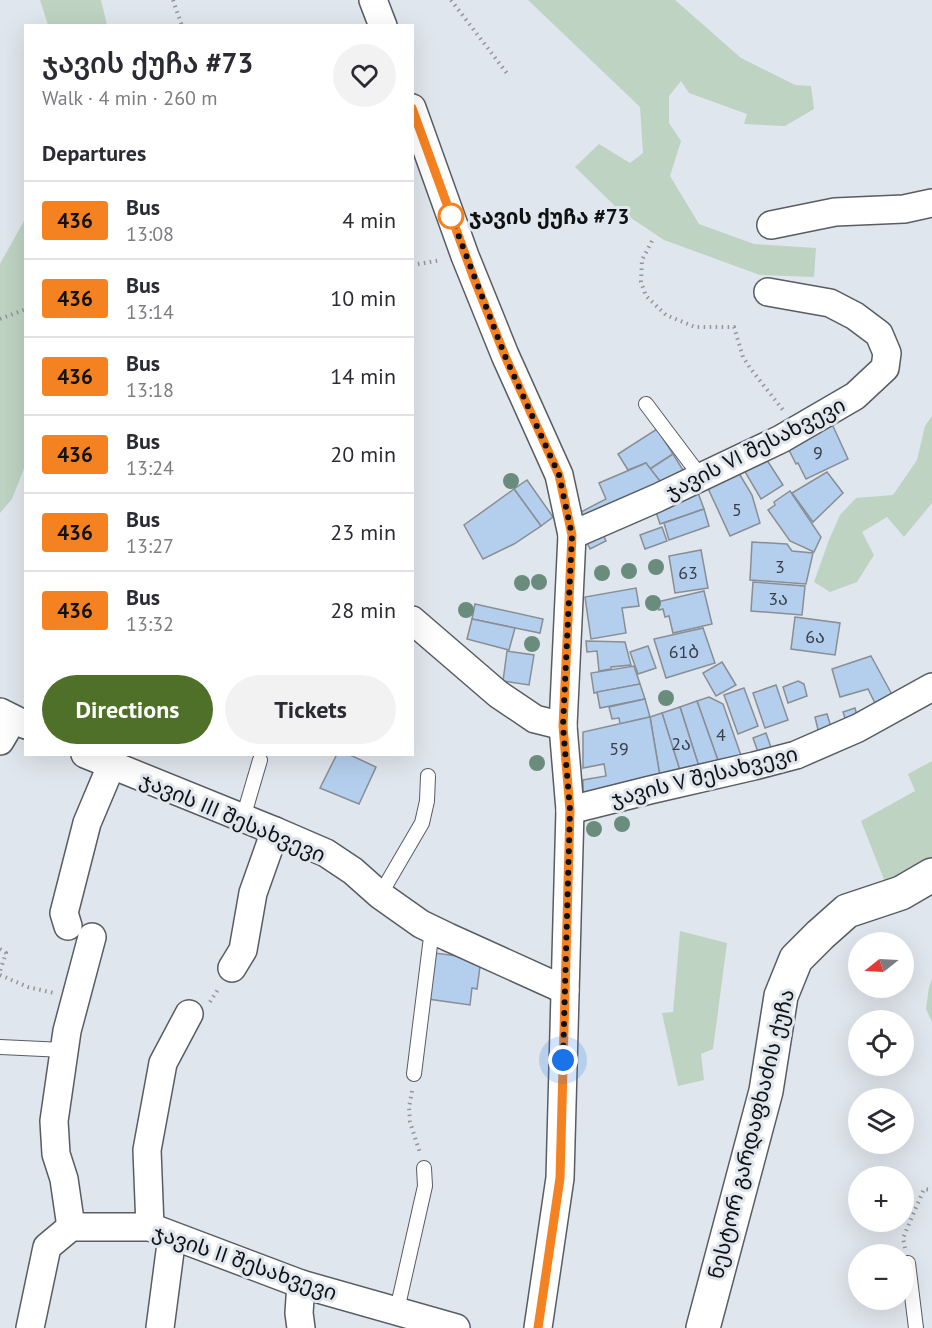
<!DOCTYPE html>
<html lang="en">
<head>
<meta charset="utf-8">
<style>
	body { margin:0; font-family:"PT Sans","Noto Sans Georgian",sans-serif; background:#f2f2f3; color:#2b2b33; height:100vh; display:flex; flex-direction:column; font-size:22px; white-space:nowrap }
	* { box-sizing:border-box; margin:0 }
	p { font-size:20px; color:#7c7c81 }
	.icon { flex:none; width:33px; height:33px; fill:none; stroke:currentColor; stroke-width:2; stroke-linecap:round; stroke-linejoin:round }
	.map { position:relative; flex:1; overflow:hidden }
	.details { position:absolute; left:24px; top:24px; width:390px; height:732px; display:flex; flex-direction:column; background:#fff; border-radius:0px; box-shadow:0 6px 24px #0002 }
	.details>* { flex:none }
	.badge { padding:0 12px; border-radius:4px; font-size:21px; line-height:39px }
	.needle { width:39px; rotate:252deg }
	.buttons { position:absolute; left:848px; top:932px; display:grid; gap:12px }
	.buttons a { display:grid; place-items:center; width:66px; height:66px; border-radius:50%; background:#fff; box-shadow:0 6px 24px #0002; font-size:30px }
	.you { position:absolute; width:30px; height:30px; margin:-15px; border:4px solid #fff; border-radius:50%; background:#1a73e8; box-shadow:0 0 0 9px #1a73e833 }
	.map>.badge { position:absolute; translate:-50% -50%; box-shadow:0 0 0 3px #fff }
	h2 { padding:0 18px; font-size:22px; line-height:54px }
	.round { display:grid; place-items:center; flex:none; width:63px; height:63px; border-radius:32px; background:#f2f2f3 }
	.head { display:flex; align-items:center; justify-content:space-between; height:102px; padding:0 18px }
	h1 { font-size:28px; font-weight:600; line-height:45px }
	.button { display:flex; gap:12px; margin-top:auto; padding:12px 18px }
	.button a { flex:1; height:69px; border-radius:36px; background:#4f7028; color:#fff; font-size:24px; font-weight:600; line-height:69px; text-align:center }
	.button a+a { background:#f2f2f3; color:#2b2b33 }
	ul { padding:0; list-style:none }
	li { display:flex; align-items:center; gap:18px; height:78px; padding:0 18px; border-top:2px solid #e1e1e2 }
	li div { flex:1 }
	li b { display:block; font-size:22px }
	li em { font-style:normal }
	li .badge { min-width:66px; font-weight:700; text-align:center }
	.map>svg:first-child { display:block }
	.green { fill:#bed3c2 }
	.building { fill:#b4cfee; stroke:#888e94; stroke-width:1.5 }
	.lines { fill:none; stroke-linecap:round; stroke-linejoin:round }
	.lane-casing { stroke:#585d63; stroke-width:16 }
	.street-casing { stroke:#585d63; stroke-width:30 }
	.secondary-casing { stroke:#585d63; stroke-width:36 }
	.path { stroke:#91969b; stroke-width:4; stroke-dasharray:1.5 4.5; stroke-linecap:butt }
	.lane { stroke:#fff; stroke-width:14 }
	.street { stroke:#fff; stroke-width:27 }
	.secondary { stroke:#fff; stroke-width:33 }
	.tree { fill:#6a8c7d }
	.line-casing { stroke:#fff; stroke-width:14 }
	.line { stroke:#f58220; stroke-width:9 }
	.walk { stroke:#0f1113; stroke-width:6; stroke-dasharray:0 10.8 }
	.stop-dot { fill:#fff; stroke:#f58220; stroke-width:3 }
	.labels { text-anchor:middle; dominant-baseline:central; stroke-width:6; stroke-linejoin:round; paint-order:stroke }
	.number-label { font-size:18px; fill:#38404a }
	.stop-label { font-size:21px; font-weight:bold; fill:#0f1113; stroke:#e0e6ed; text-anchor:start }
	.street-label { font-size:21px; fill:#0f1113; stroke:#e0e6ed }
</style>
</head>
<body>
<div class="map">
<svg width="932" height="1328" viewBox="0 0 932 1328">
	<rect width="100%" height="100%" fill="#e0e6ed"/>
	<g class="green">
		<path d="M40,0H101L107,25H48Z"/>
		<path d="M528,0H675L741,58L795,85L811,86L814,109L785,126L744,124L747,114L689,93L681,81L669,96V123L681,141L670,176L699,224L754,244L816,248L814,277L760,275L664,240L619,210L575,167L599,144L630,163L643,153L640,107Z"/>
		<path d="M25,219V466L12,499L0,513V264Z"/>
		<path d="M932,416V503L904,537L887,517L862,532L874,555L857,582L830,592L814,582L829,540L840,515L856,498L893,495L917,460L925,426Z"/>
		<path d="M932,761V866L887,887L861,821L915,791L908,774Z"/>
		<path d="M680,931L727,943L713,1049L701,1054L704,1080L678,1086L662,1013L673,1012Z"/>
		<path d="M932,979V1022L926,1009L929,987Z"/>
	</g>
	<g class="building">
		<path d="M832,424L848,459L806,479L798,463L796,464L787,446Z"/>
		<path d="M657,429L673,454L650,469L646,463L628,470L618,454Z"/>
		<path d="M673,454L686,475L663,485L650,469Z"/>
		<path d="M765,457L783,485L761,499L744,470Z"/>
		<path d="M646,463L663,485L585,527L579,513L606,499L599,483Z"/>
		<path d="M737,470L752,495L760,523L730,536L706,484Z"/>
		<path d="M827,472L843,493L813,522L792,493Z"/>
		<path d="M527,480L553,517L541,526L514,489Z"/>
		<path d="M514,489L541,526L514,544L483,559L464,525Z"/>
		<path d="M697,490L704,509L660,524L654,506Z"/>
		<path d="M790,491L821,537L814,552L790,541L768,510L775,505L774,502Z"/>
		<path d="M704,509L709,526L669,540L664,523Z"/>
		<path d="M662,527L667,541L645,549L640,535Z"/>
		<path d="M601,530L606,541L590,549L585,538Z"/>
		<path d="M752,542L787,544L792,551L813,553L806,584L750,580Z"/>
		<path d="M701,550L708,588L675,593L669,556Z"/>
		<path d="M753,582L805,586L802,615L751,611Z"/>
		<path d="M636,588L639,606L622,608L626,633L591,639L585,597Z"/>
		<path d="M704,591L712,624L673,633L669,616L665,617L663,609L659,610L657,602Z"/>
		<path d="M475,604L543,619L540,633L472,619Z"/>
		<path d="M795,617L840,623L835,655L791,649Z"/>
		<path d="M472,619L515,628L509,650L467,639Z"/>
		<path d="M703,628L715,663L666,678L654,639Z"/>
		<path d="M586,641L625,642L631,665L611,667V669L599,671L597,651L587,652Z"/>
		<path d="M648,646L656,668L638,674L630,652Z"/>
		<path d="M507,651L534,655L529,685L503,681Z"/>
		<path d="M871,656L895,700L877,707L868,689L840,697L832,669Z"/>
		<path d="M722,662L736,685L716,696L703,673Z"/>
		<path d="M634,666L640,684L594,693L591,673Z"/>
		<path d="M798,681L804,684L807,696L788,703L783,687Z"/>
		<path d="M640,684L645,699L600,708L597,692Z"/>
		<path d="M776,685L788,720L765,728L753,693Z"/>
		<path d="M744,688L758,726L738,734L724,695Z"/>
		<path d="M709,697L723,704L744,764L721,769L697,701Z"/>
		<path d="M645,699L650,717L620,724L619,718L612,719L609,707Z"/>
		<path d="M697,701L721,769L701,773L680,707Z"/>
		<path d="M680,707L701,773L682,777L662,713Z"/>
		<path d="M855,708L858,720L847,724L843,712Z"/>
		<path d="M662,713L682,777L661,782L650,717Z"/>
		<path d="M827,714L832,730L819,734L815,717Z"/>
		<path d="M650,717L661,782L583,798V780L606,776L604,764L583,768V732Z"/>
		<path d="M766,733L773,753L760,758L753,738Z"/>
		<path d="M337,754H348L376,767L359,804L320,788Z"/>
		<path d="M434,953L481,959L477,989L472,988L470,1005L428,999Z"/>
	</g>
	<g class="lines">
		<defs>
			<g id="lane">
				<path d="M646,404L701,477"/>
				<path d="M243,818L260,760"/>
				<path d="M380,895L422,823L427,801L428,776"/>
				<path d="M0,1047L64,1050"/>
				<path d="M414,1074L432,929"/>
				<path d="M908,1263L916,1328"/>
				<path d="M397,1310L425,1186L424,1168"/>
			</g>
			<g id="street">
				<path d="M373,0L383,26"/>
				<path d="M412,108L465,256L505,355L559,475L572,535L563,726L570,810L560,1178L538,1328"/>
				<path d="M771,225L835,212L904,209L932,203"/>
				<path d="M572,535L657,498L781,439L855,396L885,368L887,353L879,334L855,316L830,303L768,292"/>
				<path d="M412,620L498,694L535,719L563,726"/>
				<path d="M0,712L26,725"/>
				<path d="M0,741L13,719"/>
				<path d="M85,754L275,831L326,853L353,871L380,895L421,924L448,937L565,990"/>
				<path d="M570,810L650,790L754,766L796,755L858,728L932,687"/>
				<path d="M68,926L64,913L87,823L111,766"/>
				<path d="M232,968L243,950L253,893L275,831"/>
				<path d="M71,1227L64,1179L56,1154L54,1121L67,1031L92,937"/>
				<path d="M150,1227L147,1150L163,1063L189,1014"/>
				<path d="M30,1328L47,1247L71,1227H150L301,1284L456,1328"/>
				<path d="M160,1328L172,1236"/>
				<path d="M301,1328L299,1313L301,1284"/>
			</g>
			<path id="secondary" d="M703,1328L766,1091L781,996L796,959L820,935L847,911L901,893L932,875"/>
		</defs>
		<use href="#lane" class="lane-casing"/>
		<use href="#street" class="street-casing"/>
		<use href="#secondary" class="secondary-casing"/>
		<g class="path">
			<path d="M173,0L182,26"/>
			<path d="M451,0L509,76"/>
			<path d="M652,241L642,260L641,282L646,296L666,315L695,327H734L743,357L750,368L783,410"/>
			<path d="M412,265L441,260"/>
			<path d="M0,319L26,309"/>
			<path d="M0,949L6,953L0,971"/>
			<path d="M0,975L28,987L54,993"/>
			<path d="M210,1002L219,988"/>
			<path d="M412,1091L409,1108L410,1122L420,1153"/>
			<path d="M905,1248L903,1238L924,1189L932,1190"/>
		</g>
		<use href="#lane" class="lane"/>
		<use href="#street" class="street"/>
		<use href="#secondary" class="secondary"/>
	</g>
	<g class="tree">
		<circle cx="511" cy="481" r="8"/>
		<circle cx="656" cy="567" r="8"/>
		<circle cx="629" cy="571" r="8"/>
		<circle cx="602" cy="573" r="8"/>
		<circle cx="539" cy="582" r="8"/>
		<circle cx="522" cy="583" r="8"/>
		<circle cx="653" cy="603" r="8"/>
		<circle cx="466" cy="610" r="8"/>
		<circle cx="532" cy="644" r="8"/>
		<circle cx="666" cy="698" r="8"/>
		<circle cx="537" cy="763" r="8"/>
		<circle cx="622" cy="824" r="8"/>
		<circle cx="594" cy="829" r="8"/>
	</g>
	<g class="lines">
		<defs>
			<path id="line" d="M412,108L473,276L505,356L559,475L572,535L563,726L570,810L560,1178L538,1328"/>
		</defs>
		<use href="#line" class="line-casing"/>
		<use href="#line" class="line"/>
		<path class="walk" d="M451,216L505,356L559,475L572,535L563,726L570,810L563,1060"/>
	</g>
	<circle class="stop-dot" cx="451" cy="216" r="12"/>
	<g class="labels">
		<g class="number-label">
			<text x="818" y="452">9</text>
			<text x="737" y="509">5</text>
			<text x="780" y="566">3</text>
			<text x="688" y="572">63</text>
			<text x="778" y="598">3ა</text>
			<text x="815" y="636">6ა</text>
			<text x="684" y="651">61ბ</text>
			<text x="721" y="734">4</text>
			<text x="681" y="743">2ა</text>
			<text x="619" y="748">59</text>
		</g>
		<g class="stop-label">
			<text x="469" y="216">ჯავის ქუჩა #73</text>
		</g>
		<g class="street-label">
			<text transform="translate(755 448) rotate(-27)">ჯავის VI შესახვევი</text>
			<text transform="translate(704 776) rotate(-14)">ჯავის V შესახვევი</text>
			<text transform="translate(233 817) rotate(23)">ჯავის III შესახვევი</text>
			<text transform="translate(751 1134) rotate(-76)">ნესტორ გარდაფხაძის ქუჩა</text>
			<text transform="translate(245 1262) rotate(19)">ჯავის II შესახვევი</text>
		</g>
	</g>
</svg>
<div class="buttons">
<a><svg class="needle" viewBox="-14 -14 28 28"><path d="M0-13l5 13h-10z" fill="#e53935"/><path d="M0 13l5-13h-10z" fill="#7c7c81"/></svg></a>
<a><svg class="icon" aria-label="locate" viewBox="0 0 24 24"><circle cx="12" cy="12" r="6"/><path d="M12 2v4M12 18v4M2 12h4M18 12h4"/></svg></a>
<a><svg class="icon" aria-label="layers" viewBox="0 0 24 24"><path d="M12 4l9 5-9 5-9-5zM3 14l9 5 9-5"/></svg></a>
<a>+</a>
<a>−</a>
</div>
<div class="you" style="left:563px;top:1060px"></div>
<section class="details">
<div class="head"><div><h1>ჯავის ქუჩა #73</h1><p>Walk · 4 min · 260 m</p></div><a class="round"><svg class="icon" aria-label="heart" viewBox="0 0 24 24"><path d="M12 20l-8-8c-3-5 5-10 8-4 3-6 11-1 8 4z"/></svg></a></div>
<h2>Departures</h2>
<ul>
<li><span class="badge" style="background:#f58220;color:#111">436</span><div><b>Bus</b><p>13:08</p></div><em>4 min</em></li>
<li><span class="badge" style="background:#f58220;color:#111">436</span><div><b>Bus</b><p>13:14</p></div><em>10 min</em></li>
<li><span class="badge" style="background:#f58220;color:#111">436</span><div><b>Bus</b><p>13:18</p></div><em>14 min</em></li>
<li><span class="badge" style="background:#f58220;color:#111">436</span><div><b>Bus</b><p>13:24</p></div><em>20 min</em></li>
<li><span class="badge" style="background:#f58220;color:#111">436</span><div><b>Bus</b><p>13:27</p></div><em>23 min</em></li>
<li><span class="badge" style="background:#f58220;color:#111">436</span><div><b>Bus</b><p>13:32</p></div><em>28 min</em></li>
</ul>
<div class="button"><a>Directions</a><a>Tickets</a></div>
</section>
</div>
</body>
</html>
